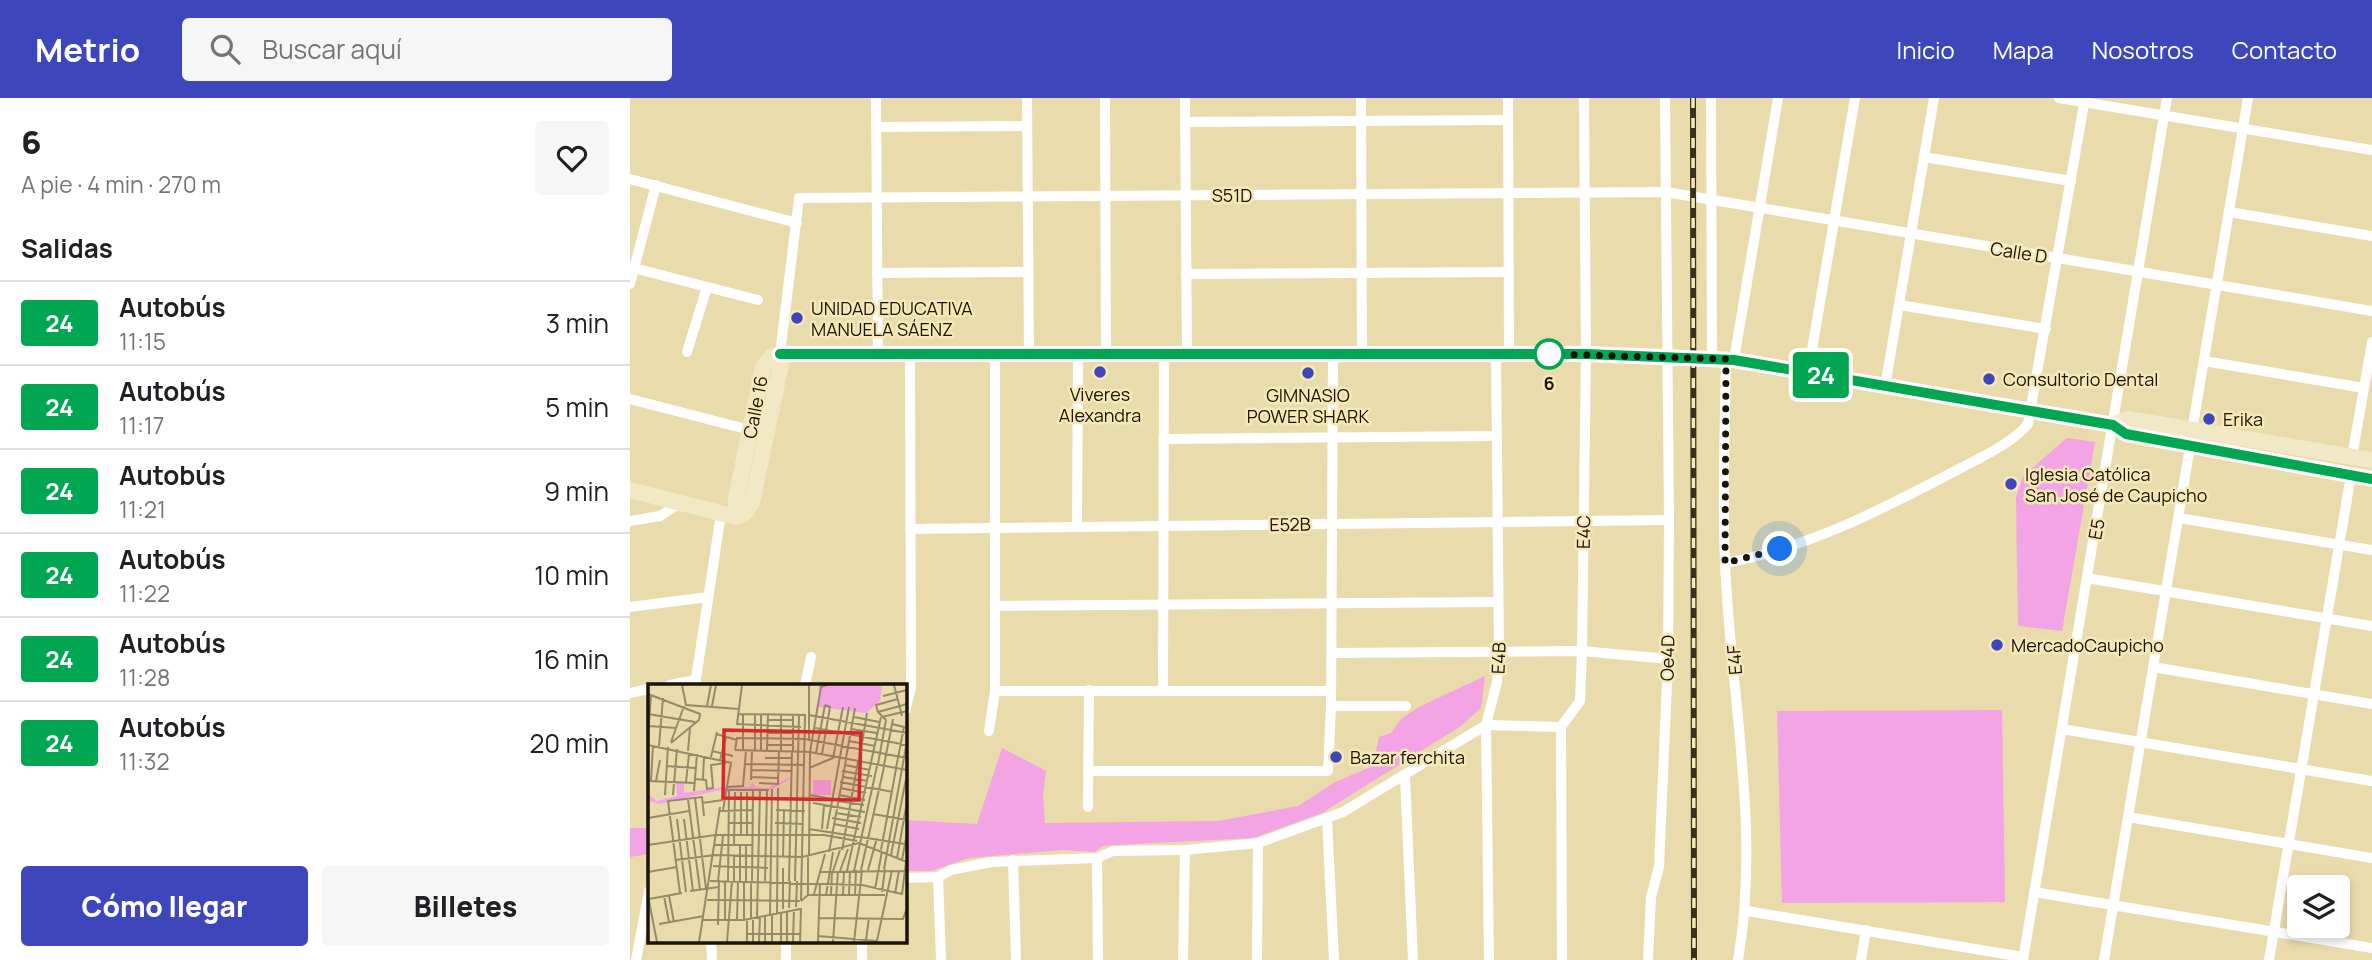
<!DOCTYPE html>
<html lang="es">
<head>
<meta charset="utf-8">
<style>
	body { margin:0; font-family:Manrope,sans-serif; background:#f6f6f6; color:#202124; height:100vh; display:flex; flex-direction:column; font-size:26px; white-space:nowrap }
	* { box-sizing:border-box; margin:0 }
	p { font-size:23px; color:#757577 }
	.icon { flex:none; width:38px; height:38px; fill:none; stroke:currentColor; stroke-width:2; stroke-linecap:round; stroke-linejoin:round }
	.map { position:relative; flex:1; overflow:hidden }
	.panel { display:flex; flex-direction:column; background:#fff; width:630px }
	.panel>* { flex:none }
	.badge { padding:0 14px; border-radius:5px; font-size:24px; line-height:46px }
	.fabs { position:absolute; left:1657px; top:777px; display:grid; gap:14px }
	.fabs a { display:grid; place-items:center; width:63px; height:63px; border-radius:7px; background:#fff; box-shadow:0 4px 10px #0003; font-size:35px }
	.you { position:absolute; width:35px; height:35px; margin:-18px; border:5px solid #fff; border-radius:50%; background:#1a73e8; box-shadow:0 0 0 10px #1a73e833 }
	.map>.badge { position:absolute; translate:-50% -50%; box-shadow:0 0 0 4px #fff }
	h2 { padding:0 21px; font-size:26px; line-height:63px }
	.round { display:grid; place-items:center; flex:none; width:74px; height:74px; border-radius:7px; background:#f6f6f6 }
	.summary { display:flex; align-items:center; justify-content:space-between; height:119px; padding:0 21px }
	h1 { font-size:33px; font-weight:800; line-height:52px }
	.primary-button { display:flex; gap:14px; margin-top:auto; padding:14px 21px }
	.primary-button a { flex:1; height:80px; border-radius:7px; background:#3d47bb; color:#fff; font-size:28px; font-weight:800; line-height:80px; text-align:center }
	.primary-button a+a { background:#f6f6f6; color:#202124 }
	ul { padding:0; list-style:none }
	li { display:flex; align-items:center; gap:21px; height:84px; padding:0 21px; border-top:2px solid #e0e0e0 }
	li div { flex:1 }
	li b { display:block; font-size:26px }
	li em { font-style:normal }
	li .badge { min-width:77px; font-weight:700; text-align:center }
	header { display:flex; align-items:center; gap:42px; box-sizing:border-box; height:98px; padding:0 35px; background:#3d47bb; color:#fff }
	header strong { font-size:33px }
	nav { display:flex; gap:38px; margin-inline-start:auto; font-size:24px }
	.search { width:490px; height:63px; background:#f6f6f6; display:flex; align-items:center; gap:18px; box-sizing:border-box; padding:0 24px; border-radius:7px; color:#757577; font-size:26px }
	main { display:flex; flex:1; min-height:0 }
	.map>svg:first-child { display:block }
	.green { fill:#f2a4e4 }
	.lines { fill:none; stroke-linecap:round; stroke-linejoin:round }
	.minor { stroke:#fff; stroke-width:10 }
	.secondary { stroke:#f1e8c6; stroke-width:16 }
	.rail-casing { stroke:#38311c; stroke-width:6 }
	.rail { stroke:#f7e8b9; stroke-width:3.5; stroke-dasharray:10; stroke-linecap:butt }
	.line-casing { stroke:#fff; stroke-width:16 }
	.line { stroke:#00a651; stroke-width:10 }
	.walk { stroke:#191403; stroke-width:7; stroke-dasharray:0 12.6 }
	.poi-dot { fill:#3d47bb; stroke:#f7e8b9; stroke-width:2.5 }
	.stop-dot { fill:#fff; stroke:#00a651; stroke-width:3.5 }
	.labels { text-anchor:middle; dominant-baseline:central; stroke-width:5; stroke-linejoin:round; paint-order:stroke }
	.street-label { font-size:18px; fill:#191403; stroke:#f7e8b9 }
	.poi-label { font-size:18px; fill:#191403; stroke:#f7e8b9; text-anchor:start }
	.stop-label { font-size:18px; font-weight:bold; fill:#191403; stroke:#f7e8b9 }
	.inset-road { fill:none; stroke:#968b68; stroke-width:2 }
	.view { fill:#d62828; fill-opacity:0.15; stroke:#d62828; stroke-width:3.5 }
	.inset-edge { fill:none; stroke:#191403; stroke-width:3.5 }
</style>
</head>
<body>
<header>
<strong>Metrio</strong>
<div class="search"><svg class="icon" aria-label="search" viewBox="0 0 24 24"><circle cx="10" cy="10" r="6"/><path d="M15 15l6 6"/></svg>Buscar aquí</div>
<nav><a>Inicio</a><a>Mapa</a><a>Nosotros</a><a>Contacto</a></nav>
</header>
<main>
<section class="panel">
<div class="summary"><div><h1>6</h1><p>A pie · 4 min · 270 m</p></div><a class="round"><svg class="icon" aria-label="heart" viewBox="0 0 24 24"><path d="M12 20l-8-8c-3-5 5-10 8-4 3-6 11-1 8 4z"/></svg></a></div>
<h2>Salidas</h2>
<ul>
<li><span class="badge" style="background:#00a651;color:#fff">24</span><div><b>Autobús</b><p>11:15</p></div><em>3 min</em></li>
<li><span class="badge" style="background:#00a651;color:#fff">24</span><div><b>Autobús</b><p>11:17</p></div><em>5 min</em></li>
<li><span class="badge" style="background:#00a651;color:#fff">24</span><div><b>Autobús</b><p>11:21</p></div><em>9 min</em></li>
<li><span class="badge" style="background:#00a651;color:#fff">24</span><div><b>Autobús</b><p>11:22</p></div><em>10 min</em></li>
<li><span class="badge" style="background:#00a651;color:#fff">24</span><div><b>Autobús</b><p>11:28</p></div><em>16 min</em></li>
<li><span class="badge" style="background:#00a651;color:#fff">24</span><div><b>Autobús</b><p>11:32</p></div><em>20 min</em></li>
</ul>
<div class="primary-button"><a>Cómo llegar</a><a>Billetes</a></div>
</section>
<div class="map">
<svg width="1742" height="862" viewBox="0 0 1742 862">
	<rect width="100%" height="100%" fill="#e9dbac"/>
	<g class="green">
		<path d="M1437,340L1465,344L1432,533L1388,528L1386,399L1393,378Z"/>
		<path d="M855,578L851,610L831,628L692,715L623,740L485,747L472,748L465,754L433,752L339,760L301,773H275V722L347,726L372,650L416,673L413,697L415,725L588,723L668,708L705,684L743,668L749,639L761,635L772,620L789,609Z"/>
		<path d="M1372,612L1375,804L1152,805L1147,613Z"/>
		<path d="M0,730H19V756L0,759Z"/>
	</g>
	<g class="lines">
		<g class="minor">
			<path d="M246,0L248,257"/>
			<path d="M397,0L399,257"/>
			<path d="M475,0L476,257"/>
			<path d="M555,0L557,258"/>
			<path d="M731,0L732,257"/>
			<path d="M878,0L879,256"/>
			<path d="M1081,0L1082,260"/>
			<path d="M1429,0L1742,52"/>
			<path d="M555,24L878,22"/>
			<path d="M246,29L397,28"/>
			<path d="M1294,59L1441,83"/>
			<path d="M0,81L167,125"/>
			<path d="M1599,114L1742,138"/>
			<path d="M0,169L128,202"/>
			<path d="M247,175L398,174"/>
			<path d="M556,176L879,174"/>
			<path d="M0,186L26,87"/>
			<path d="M1269,207L1416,231"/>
			<path d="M57,254L77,189"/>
			<path d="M150,256L169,100L1036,94L1742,213"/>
			<path d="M1096,261C1095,328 1092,396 1095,464C1100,596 1131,730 1108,862"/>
			<path d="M1104,262L1148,0"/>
			<path d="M1574,263L1734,290"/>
			<path d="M1178,275L1225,0"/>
			<path d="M1255,289L1304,0"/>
			<path d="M0,301L120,332"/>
			<path d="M1562,333L1618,0"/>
			<path d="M533,341L866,338"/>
			<path d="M1722,359L1742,244"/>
			<path d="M1549,420L1742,452"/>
			<path d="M0,423L30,418L50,405"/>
			<path d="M447,429L448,257"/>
			<path d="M280,431L1039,422"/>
			<path d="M1095,465C1178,450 1253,411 1327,372C1351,359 1380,347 1398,326L1455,0"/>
			<path d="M1457,480L1742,528"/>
			<path d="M365,508L868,504"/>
			<path d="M0,509L78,499"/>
			<path d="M702,555L952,553L1038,561"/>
			<path d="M1523,569L1742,606"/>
			<path d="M40,587L66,582"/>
			<path d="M65,587L91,416"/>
			<path d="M175,587L181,559"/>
			<path d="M533,591L534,258"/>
			<path d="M365,593H701"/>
			<path d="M0,595L19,591"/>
			<path d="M701,608H776"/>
			<path d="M275,613L281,590L280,257"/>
			<path d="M1432,631L1742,683"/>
			<path d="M359,633L365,593V257"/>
			<path d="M458,673H698L701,608L703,257"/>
			<path d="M775,679L783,862"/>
			<path d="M458,709L459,592"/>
			<path d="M1498,719L1742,760"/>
			<path d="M697,721L704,862"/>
			<path d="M467,760L468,862"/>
			<path d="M383,762L386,862"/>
			<path d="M308,779L311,862"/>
			<path d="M275,780L308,779L321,772L361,764L467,760L483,753L555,752L628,745L713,714L856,627L931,629"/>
			<path d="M1404,794L1742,850"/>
			<path d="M1117,813L1393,859"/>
			<path d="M81,843L82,862"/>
			<path d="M156,843V862"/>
			<path d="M232,843V862"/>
			<path d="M6,862L19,793"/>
			<path d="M553,862L555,752"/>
			<path d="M627,862L628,745"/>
			<path d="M859,862L856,627L867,584L869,552L866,256"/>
			<path d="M932,862L931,629L950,603L952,553L956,256L954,0"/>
			<path d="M1018,862L1021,799L1029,769L1038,561L1039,422L1035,0"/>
			<path d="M1231,862L1236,832"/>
			<path d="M1393,862L1537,0"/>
			<path d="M1474,862L1560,349"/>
			<path d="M1639,862L1721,377"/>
		</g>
		<g class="secondary">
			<path d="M1483,327L1498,321L1742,362"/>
			<path d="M0,392L106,419"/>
			<path d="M106,419V400L133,269L141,259L150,256H956L1104,262L1483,327L1496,336L1742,381"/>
			<path d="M106,419L116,414L122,404L152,262L150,256"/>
		</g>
		<defs>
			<path id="rail" d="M1063,0L1064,862"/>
		</defs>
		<use href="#rail" class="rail-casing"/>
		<use href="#rail" class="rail"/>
	</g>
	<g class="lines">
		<defs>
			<path id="line" d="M150,256H956L1104,262L1483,327L1496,336L1742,381"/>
		</defs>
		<use href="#line" class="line-casing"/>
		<use href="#line" class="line"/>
		<path class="walk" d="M919,256L1096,261L1095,465L1150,451"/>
	</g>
	<g class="poi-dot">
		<circle cx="167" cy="220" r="7"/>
		<circle cx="470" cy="274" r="7"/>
		<circle cx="678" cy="275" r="7"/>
		<circle cx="1359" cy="281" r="7"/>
		<circle cx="1579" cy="321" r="7"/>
		<circle cx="1381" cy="386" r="7"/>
		<circle cx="1367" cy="547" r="7"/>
		<circle cx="706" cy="659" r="7"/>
	</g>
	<circle class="stop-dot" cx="919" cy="256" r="14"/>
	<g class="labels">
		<g class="street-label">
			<text x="602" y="97">S51D</text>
			<text transform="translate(1389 154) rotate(9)">Calle D</text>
			<text transform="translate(125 309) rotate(-79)">Calle 16</text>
			<text transform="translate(660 426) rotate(-1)">E52B</text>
			<text transform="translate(1466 431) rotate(-80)">E5</text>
			<text transform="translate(953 434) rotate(-89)">E4C</text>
			<text transform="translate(868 560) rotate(-88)">E4B</text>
			<text transform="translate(1037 560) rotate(-89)">Oe4D</text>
			<text transform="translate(1104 562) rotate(-95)">E4F</text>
		</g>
		<g class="poi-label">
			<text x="181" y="210">UNIDAD EDUCATIVA<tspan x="181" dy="21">MANUELA SÁENZ</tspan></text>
			<text x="1373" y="281">Consultorio Dental</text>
			<text x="470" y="296" text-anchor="middle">Viveres<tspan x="470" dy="21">Alexandra</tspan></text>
			<text x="678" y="297" text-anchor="middle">GIMNASIO<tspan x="678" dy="21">POWER SHARK</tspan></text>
			<text x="1593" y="321">Erika</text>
			<text x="1395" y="376">Iglesia Católica<tspan x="1395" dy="21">San José de Caupicho</tspan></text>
			<text x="1381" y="547">MercadoCaupicho</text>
			<text x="720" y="659">Bazar ferchita</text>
		</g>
		<g class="stop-label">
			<text x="919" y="285">6</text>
		</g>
	</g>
	<g transform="translate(18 586)">
		<rect width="259" height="259" fill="#e9dbac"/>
		<path d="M171,1H234L232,17L218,29L171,23ZM142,93L140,96L124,105H76L12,120L0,117V110L9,117L29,112L28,99H36V109L75,103H102L104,98L108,103L121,104ZM165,96H183V111H165Z" fill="#f2a4e4"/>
		<path class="inset-road" d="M34,1L38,21L91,25M94,1L89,40L153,43M246,1L254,32M0,10L52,30L51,36L23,59M235,12L259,6M59,22L63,1M64,22L68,1M230,28L228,21L250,15M0,30L47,38M90,30L157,31L153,217M161,31L259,49M206,33L231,38M234,33L259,27M120,36H145M244,40L256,43L248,84M1,42L28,44M167,44L259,61M203,45L229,49M120,49H145M68,50L89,56M0,53L3,11M161,57V1M201,57L227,62M23,58L36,22M0,61L84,79M119,61H145M11,62L15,14M87,66L89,54L157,55L259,74M87,66L162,68L259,86M40,67L42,44M64,67L85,72M95,67V30M107,67V30M113,67V30M119,67L120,30M133,67V30M145,67V31M162,68L173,3L179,1M168,69L177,21M174,70L182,23L177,21M63,73L69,48M117,74H143M198,74L207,24M72,76L78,53M211,77L219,29M97,80L157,81M230,80L238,36L230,28L259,20M197,81L222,86M236,81L245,35M18,82L47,84M161,84L185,74L195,23M104,86L143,87M194,87L224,92M104,93L130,94M195,93L220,97M47,95L58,96L59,105L65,104L63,81L78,79M55,95L56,72M103,96L104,67M0,97L46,99M3,97L5,62M8,97L12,76M38,98L41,70M192,98L245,108M111,99L130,100L131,67M78,103L95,102L98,67M192,104L218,109M77,106H121M46,107L49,70M17,111L20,63M25,111L29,65M162,111L184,115M191,111L217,116M47,114L58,205M75,114L105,115M40,115L52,206M127,115H155M190,117L216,121M54,119L75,116M165,119L217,128M75,126L83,79M128,126L157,127M72,127L105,126M188,129L213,133M225,130L259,136M0,134L41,127M184,134L213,139M29,135L38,208M36,135L45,207M81,139H105M127,139L154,140M186,140L211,145M161,145L257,160M174,145L176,121M179,145L201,23M93,152V108M99,152V108M0,161L67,151H176L209,157M67,161H104M86,161L87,108M92,161V197M194,166L210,78M233,166L248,85M181,168L198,76M243,171L259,90M161,172L162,68M135,173L136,126M249,174L259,118M28,176L67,171L154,173L211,159L259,178M254,176L259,149M65,182L120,184M135,184V225M236,185L259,57M213,186L236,83M220,186L229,154M185,187L192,166M192,187L200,165M199,187L233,33M206,187L229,82M0,188L29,183M171,188L257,187M62,197L214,201L254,210L258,178M70,197L75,152M80,197L81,106M86,197V172M98,197V161M104,197L105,106M117,197L119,106M141,197L144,67M147,197L151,31M227,205L234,167M42,207L71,203M234,208L237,185M32,209L20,117L54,113L56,132M166,210L177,170M183,210L184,187M195,210L196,187M247,210L251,186M160,211H237M178,211L185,168M201,211L202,187M207,211L208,186M0,212L9,258M16,212L21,238M21,212L26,238M1,215L34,209M59,216L152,217M153,217L160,211V173M148,223L149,197M141,224L142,197M129,229L130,104M122,230L124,105M124,230V258M117,231V258M109,233L112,106M103,234V197M171,234L255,235L259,224M55,236H96L152,225M77,236V197M89,236L90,197M96,236V197M11,240L56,232M70,241L71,196M99,250H152M170,252L229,257L244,186M218,256L221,234M51,258L72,123M79,258L84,197M99,258V235M105,258V234M111,258L112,232M133,258V228M139,258V228M145,258L146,226M152,258L153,224M170,258L172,199M185,258L190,187M206,258L214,186"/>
		<path class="view" d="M76,46L213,49L211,116L75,114Z"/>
		<rect width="259" height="259" class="inset-edge"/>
	</g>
</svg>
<div class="fabs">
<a><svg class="icon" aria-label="layers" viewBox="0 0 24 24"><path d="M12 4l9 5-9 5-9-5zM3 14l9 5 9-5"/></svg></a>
</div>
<div class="you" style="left:1150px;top:451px"></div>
<b class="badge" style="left:1191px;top:277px;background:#00a651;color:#fff">24</b>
</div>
</main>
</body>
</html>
